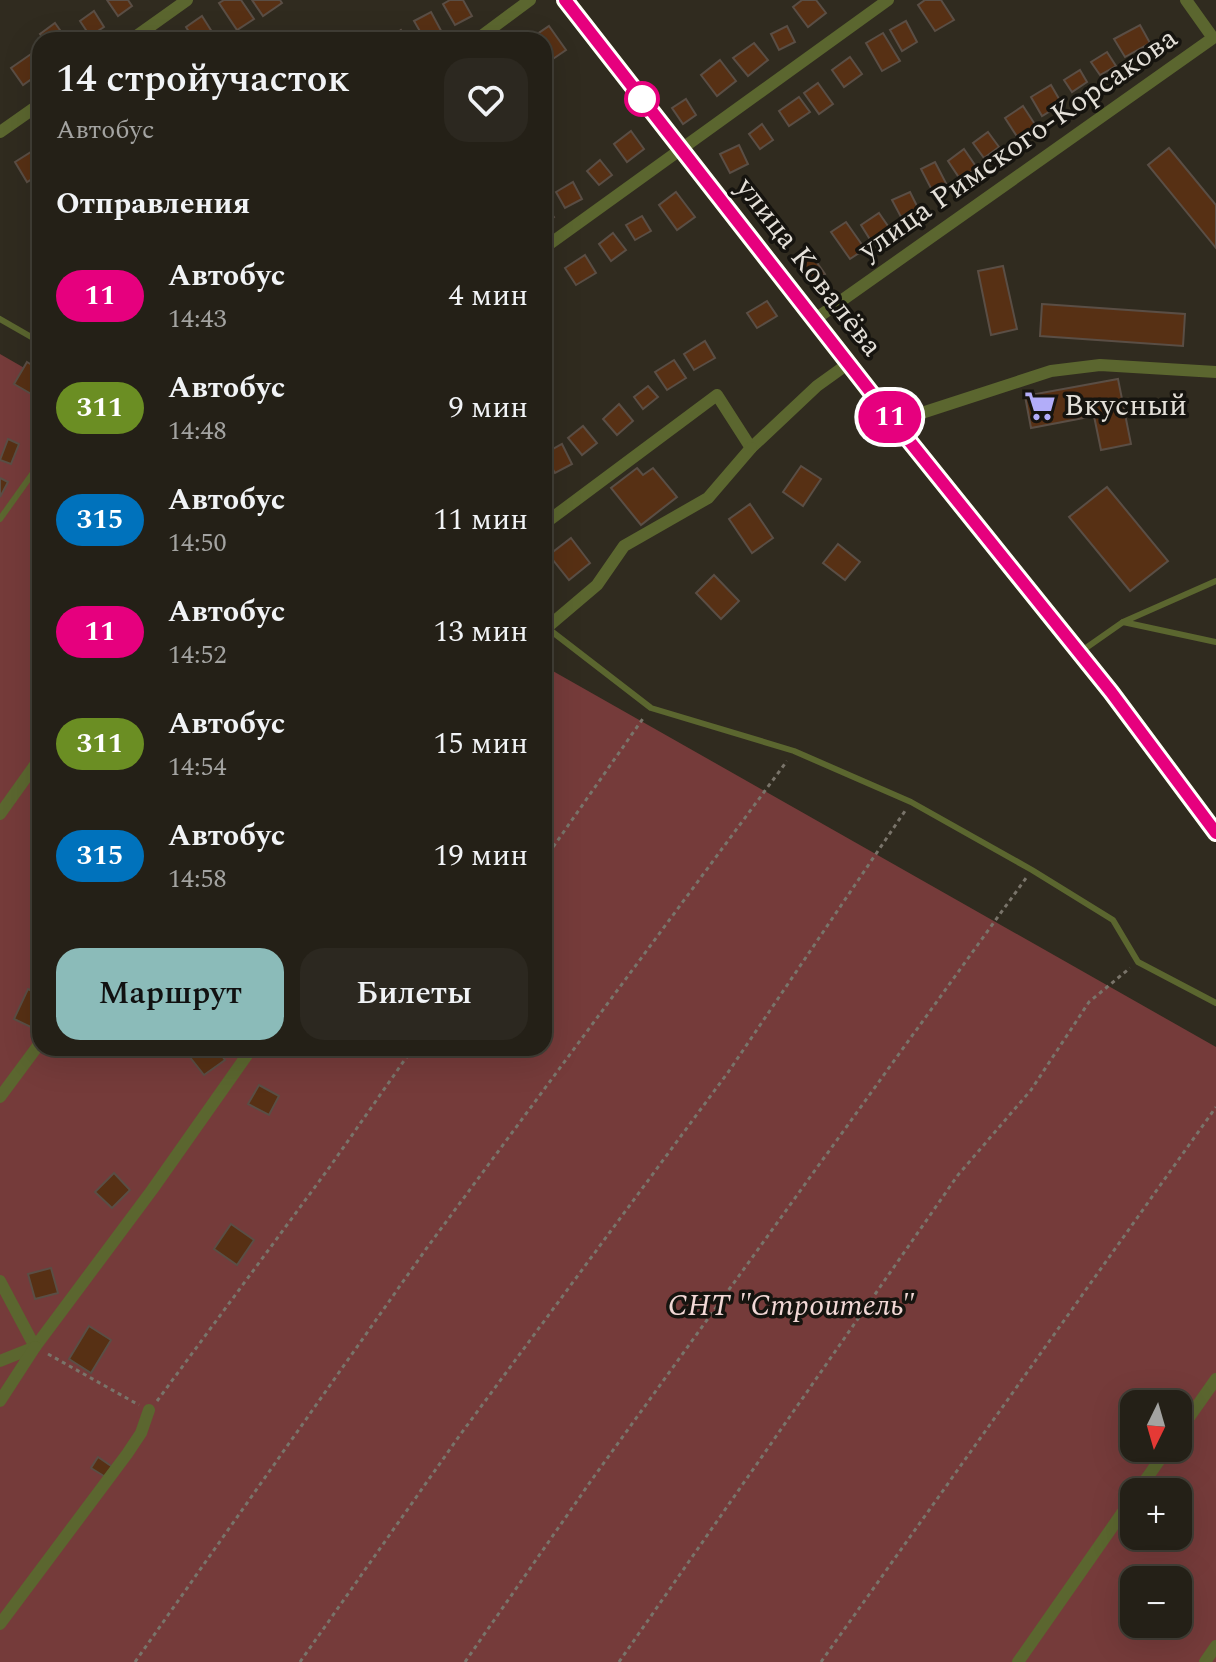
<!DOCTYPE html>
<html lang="ru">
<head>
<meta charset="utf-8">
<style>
	body { margin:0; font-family:Spectral,serif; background:#2c2820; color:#f1f3f6; height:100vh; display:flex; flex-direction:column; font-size:30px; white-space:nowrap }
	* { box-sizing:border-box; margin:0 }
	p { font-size:26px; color:#a3a3a1 }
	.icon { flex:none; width:44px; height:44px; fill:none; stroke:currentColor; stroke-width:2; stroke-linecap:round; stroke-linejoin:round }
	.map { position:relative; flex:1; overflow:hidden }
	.details { position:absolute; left:32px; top:32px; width:520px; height:1024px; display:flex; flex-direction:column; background:#242017; border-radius:24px; box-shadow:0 8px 32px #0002,0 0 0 2px #413e36 }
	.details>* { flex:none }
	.badge { padding:0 16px; border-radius:26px; font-size:28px; line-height:52px }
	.needle { width:52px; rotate:185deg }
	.buttons { position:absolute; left:1120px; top:1390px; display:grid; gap:16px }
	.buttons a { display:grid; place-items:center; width:72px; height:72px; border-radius:16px; background:#242017; box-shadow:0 8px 32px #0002,0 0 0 2px #413e36; font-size:40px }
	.map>.badge { position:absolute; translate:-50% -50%; box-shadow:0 0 0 4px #fff }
	h2 { padding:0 24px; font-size:30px; line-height:72px }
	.round { display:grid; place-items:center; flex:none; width:84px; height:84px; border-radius:24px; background:#2c2820 }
	.overview { display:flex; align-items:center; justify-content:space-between; height:136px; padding:0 24px }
	h1 { font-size:38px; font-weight:600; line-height:60px }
	.button { display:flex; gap:16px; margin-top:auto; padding:16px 24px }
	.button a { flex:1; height:92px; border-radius:24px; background:#8bbbb9; color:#111; font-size:32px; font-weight:600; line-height:92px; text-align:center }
	.button a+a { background:#2c2820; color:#f1f3f6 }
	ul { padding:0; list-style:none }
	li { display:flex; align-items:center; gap:24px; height:112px; padding:0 24px }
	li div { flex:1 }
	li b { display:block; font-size:30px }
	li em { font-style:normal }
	li .badge { min-width:88px; font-weight:700; text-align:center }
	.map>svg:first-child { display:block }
	.green { fill:#753b3a; fill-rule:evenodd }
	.building { fill:#573014; stroke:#5a4e45; stroke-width:2 }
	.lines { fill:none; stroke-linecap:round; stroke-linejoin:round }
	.path { stroke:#79746a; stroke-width:3; stroke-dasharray:4 4; stroke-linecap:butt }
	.lane { stroke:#5b662f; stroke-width:6 }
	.street { stroke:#5b662f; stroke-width:12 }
	.secondary { stroke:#758526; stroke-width:18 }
	.line-casing { stroke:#fff; stroke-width:18 }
	.line { stroke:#e6007e; stroke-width:12 }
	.stop-dot { fill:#fff; stroke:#e6007e; stroke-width:4 }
	.labels { text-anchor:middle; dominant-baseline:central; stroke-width:7; stroke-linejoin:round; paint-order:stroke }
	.street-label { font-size:30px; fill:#e4e0d9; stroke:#16140f }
	.poi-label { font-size:30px; fill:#e4e0d9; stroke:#16140f; text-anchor:start }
	.park-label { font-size:30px; font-style:italic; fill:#f2d8d6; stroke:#16140f }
</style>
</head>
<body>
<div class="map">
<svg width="1216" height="1662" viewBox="0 0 1216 1662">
	<rect width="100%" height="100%" fill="#302b1f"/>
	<path class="green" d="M0,354L40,377V1048H544V666L1216,1047V1662H0ZM1134,1404H1178V1448H1134ZM1134,1492H1178V1536H1134ZM1134,1580H1178V1624H1134Z"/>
	<g class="building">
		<path d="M107,0H128L132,6L118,16Z"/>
		<path d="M224,0H241L254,19L237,30L219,3Z"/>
		<path d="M252,0H280L282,3L263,16Z"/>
		<path d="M450,0H463L472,16L455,25L443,4Z"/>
		<path d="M802,0H816L826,13L808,27L793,7Z"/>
		<path d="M925,0H941L954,20L935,31L918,5Z"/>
		<path d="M94,11L104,27L90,36L80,21Z"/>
		<path d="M431,12L445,38L441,40H425L414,21Z"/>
		<path d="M202,16L214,35L207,40H194L186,27Z"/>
		<path d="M906,21L917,42L902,51L890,30Z"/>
		<path d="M55,23L67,40H44L40,34Z"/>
		<path d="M1140,25L1150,43L1125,57L1114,39Z"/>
		<path d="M549,26L566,50L547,63L544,59V40L530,39Z"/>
		<path d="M787,26L795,42L779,50L771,34Z"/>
		<path d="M401,30L409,40H388Z"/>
		<path d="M883,33L900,61L882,71L866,43Z"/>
		<path d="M754,43L768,60L748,76L733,58Z"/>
		<path d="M1107,52L1116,66L1100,75L1091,62Z"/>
		<path d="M31,54L40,66V73L23,85L11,68Z"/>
		<path d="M850,57L862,74L844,87L832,70Z"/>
		<path d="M720,60L736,81L717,96L701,75Z"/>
		<path d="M1080,70L1087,82L1072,92L1064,80Z"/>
		<path d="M818,83L833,104L819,114L804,93Z"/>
		<path d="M1051,85L1062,104L1042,116L1031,97Z"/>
		<path d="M799,97L810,112L789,126L779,111Z"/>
		<path d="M686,99L696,115L683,124L672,108Z"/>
		<path d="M1023,106L1036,126L1018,138L1005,118Z"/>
		<path d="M762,124L773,140L760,149L749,134Z"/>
		<path d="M631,131L644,149L627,162L614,144Z"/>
		<path d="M988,132L999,147L984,158L973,143Z"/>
		<path d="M739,145L748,164L730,173L720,154Z"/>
		<path d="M1169,148L1216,205V248L1148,165Z"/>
		<path d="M964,149L977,168L960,179L948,161Z"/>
		<path d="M31,152L40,167V174L27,182L15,162Z"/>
		<path d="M600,160L612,175L599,185L587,171Z"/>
		<path d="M935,162L949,189L935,196L921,169Z"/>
		<path d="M573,182L582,199L565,208L556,192Z"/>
		<path d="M676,192L695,217L677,230L659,205Z"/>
		<path d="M910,192L918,208L901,217L892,200Z"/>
		<path d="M544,204L554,217L544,225Z"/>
		<path d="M879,213L890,229L871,241L861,225Z"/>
		<path d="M642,216L651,231L635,240L626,225Z"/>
		<path d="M846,222L865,249L850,259L831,232Z"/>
		<path d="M613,233L626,250L611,261L599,244Z"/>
		<path d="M808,250L825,274L811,285L794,260Z"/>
		<path d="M585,255L596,273L576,285L565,268Z"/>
		<path d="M1003,266L1017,329L991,335L978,271Z"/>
		<path d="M767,301L777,316L757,328L747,313Z"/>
		<path d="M1042,304L1185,314L1183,346L1040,336Z"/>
		<path d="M705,341L715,358L694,370L684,354Z"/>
		<path d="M674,360L686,378L667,390L655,372Z"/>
		<path d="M27,362L40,370V399L14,384Z"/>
		<path d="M1118,379L1131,444L1101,450L1094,416L1031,428L1025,396Z"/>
		<path d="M648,386L658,397L643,409L634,397Z"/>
		<path d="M619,404L633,421L617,435L603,419Z"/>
		<path d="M583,426L597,443L582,455L568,438Z"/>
		<path d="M8,439L19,444L11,464L0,460Z"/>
		<path d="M562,444L572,464L555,473L544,454Z"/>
		<path d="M801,466L821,479L803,506L783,492Z"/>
		<path d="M637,468L643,475L653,468L677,497L641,525L611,488Z"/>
		<path d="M0,478L8,482L0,497Z"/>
		<path d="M1107,487L1168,561L1130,591L1069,517Z"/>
		<path d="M750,504L773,538L752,553L729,519Z"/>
		<path d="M571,538L590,563L569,580L549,555Z"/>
		<path d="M838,544L860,562L845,580L823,563Z"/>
		<path d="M714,575L739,601L721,619L696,593Z"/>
		<path d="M28,989L40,995V1023L37,1030L14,1019Z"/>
		<path d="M199,1048H216L225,1060L204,1075L189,1056Z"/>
		<path d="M259,1085L279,1096L269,1115L248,1104Z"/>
		<path d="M114,1173L130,1190L112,1208L95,1192Z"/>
		<path d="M231,1224L254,1240L237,1265L214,1249Z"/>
		<path d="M51,1268L58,1293L35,1299L28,1274Z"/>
		<path d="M89,1326L111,1340L91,1373L69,1359Z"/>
		<path d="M98,1457L114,1468L107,1478L91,1468Z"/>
	</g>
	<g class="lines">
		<g class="path">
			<path d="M544,860L644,717"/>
			<path d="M48,1354L139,1405"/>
			<path d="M157,1401L329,1168L413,1048"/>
			<path d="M135,1662L426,1249L787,761"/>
			<path d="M300,1662L460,1435L729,1071L905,811"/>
			<path d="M465,1662L593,1478L1026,878"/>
			<path d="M619,1662L958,1175L1031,1090L1089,1002L1130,968"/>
			<path d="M821,1662L1216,1107"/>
		</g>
		<g class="lane">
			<path d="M0,319L40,342"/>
			<path d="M0,519L40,463"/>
			<path d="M1123,622L1216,581"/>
			<path d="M546,627L651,708L794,751L911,802L1032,870L1113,920L1138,962L1216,1003"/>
			<path d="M1083,650L1123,622L1216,642"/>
		</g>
		<g class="street">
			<path d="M131,40L187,0"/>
			<path d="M476,40L530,0"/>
			<path d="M0,132L40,104"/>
			<path d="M544,248L888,0"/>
			<path d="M814,320L1213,38L1186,0"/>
			<path d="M894,422L1051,371L1100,365L1216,372"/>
			<path d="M544,524L717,395L751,448L817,386L849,363"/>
			<path d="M544,630L597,585L624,546L708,498L751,448"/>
			<path d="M0,814L40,758"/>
			<path d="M0,1097L40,1043"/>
			<path d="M0,1281L35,1347L152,1190L252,1048"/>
			<path d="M0,1361L35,1347"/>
			<path d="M0,1401L35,1347"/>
			<path d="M1178,1433L1216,1379"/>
			<path d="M1137,1492L1168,1448"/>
			<path d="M0,1624L127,1454L141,1433L149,1410"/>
			<path d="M1018,1662L1134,1496"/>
			<path d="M1205,1662L1216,1646"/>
		</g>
		<path class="secondary" d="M565,0L894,422L1111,692L1216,833"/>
	</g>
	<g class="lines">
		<defs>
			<path id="line" d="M565,0L894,422L1111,692L1216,833"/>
		</defs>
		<use href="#line" class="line-casing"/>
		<use href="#line" class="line"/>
	</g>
	<defs>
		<symbol id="supermarket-bare" viewBox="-9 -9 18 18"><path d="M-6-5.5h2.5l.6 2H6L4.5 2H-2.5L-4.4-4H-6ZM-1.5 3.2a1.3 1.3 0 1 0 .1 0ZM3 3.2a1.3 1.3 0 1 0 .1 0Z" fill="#b2adf9" stroke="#16140f" stroke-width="2.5" paint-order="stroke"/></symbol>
	</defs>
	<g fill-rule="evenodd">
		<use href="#supermarket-bare" x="1018" y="384" width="44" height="44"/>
	</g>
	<circle class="stop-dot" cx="642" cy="99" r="16"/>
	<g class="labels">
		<g class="street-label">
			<text transform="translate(1018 144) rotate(-35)">улица Римского-Корсакова</text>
			<text transform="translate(809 267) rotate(52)">улица Ковалёва</text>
		</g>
		<g class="poi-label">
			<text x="1064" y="406">Вкусный</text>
		</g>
		<g class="park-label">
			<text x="791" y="1306">СНТ "Строитель"</text>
		</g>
	</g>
</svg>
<div class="buttons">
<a><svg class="needle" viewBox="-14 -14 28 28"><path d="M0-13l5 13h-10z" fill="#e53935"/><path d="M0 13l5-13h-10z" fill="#a3a3a1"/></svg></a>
<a>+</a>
<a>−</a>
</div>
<b class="badge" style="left:890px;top:417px;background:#e6007e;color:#fff">11</b>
<section class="details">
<div class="overview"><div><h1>14 стройучасток</h1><p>Автобус</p></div><a class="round"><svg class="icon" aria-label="heart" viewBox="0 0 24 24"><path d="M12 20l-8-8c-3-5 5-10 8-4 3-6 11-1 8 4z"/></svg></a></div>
<h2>Отправления</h2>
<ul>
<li><span class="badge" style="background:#e6007e;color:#fff">11</span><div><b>Автобус</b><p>14:43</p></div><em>4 мин</em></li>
<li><span class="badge" style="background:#6b8e23;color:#fff">311</span><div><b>Автобус</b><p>14:48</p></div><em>9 мин</em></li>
<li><span class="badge" style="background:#0072bc;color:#fff">315</span><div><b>Автобус</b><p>14:50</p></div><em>11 мин</em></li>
<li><span class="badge" style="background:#e6007e;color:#fff">11</span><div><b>Автобус</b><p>14:52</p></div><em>13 мин</em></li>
<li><span class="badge" style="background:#6b8e23;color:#fff">311</span><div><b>Автобус</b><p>14:54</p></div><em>15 мин</em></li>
<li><span class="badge" style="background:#0072bc;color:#fff">315</span><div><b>Автобус</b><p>14:58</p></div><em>19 мин</em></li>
</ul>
<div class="button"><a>Маршрут</a><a>Билеты</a></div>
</section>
</div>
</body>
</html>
